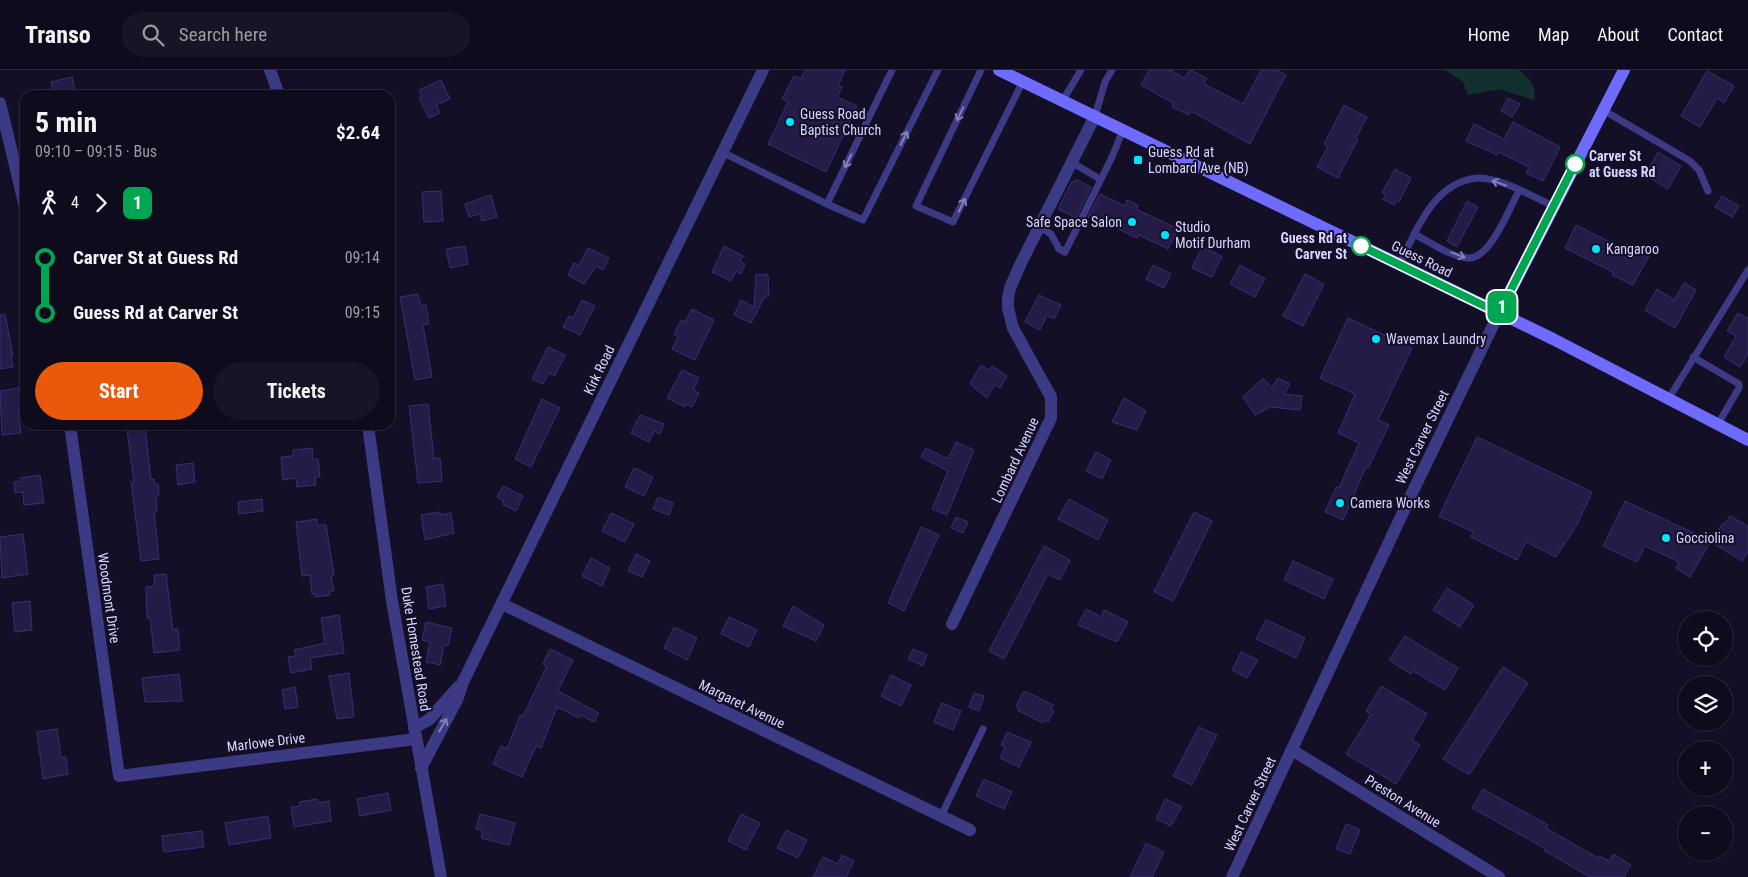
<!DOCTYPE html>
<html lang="en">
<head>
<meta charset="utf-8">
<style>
	body { margin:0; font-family:"Roboto Condensed",sans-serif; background:#171425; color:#f1f3f6; height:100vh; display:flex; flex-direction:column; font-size:19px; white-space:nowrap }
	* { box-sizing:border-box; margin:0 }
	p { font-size:16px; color:#9b9ba3 }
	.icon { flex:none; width:28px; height:28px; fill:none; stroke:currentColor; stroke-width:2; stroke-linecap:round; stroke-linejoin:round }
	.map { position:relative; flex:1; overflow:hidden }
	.drawer { position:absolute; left:20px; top:20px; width:375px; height:340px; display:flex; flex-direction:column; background:#0e0b1c; border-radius:15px; box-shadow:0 1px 4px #0004,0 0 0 1px #2e2b3b }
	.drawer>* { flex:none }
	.badge { padding:0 10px; border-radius:8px; font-size:18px; line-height:32px }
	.controls { position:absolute; left:1678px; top:541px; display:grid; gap:10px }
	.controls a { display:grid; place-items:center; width:55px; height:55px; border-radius:50%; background:#0e0b1c; box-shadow:0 1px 4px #0004,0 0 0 1px #2e2b3b; font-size:25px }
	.map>.badge { position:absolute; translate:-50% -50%; box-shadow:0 0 0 2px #fff }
	.legs { display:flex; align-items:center; gap:8px; height:55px; padding:0 15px; font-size:16px }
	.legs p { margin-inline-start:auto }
	.summary { display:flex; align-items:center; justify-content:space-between; height:85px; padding:0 15px }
	h1 { font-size:28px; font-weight:700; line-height:38px }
	.cta { display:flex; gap:10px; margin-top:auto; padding:10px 15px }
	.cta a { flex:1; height:58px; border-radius:30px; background:#ea580c; color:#fff; font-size:20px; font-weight:700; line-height:58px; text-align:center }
	.cta a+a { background:#171425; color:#f1f3f6 }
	ul { padding:0 15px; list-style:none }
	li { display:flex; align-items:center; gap:18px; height:55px; font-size:19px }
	li i { display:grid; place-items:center; width:8px; height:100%; margin:0 6px; background:currentColor }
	li i::after { content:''; width:12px; height:12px; margin:-6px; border:4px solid; border-radius:50%; background:#0e0b1c }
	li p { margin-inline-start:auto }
	li:first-child i { background:linear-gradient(#0000 50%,currentColor 0) }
	li:last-child i { background:linear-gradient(currentColor 50%,#0000 0) }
	header { display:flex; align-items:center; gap:30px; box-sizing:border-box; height:70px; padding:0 25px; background:#0e0b1c; border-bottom:1px solid #2e2b3b }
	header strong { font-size:24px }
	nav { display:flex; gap:28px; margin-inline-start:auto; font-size:18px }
	.search { width:350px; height:45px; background:#171425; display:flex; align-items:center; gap:12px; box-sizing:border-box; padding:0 18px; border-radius:28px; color:#9b9ba3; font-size:19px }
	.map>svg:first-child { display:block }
	.green { fill:#12302f }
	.building { fill:#241b47; stroke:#3b2d73 }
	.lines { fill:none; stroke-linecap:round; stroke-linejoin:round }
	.service { stroke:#3d3a85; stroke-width:7 }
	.minor { stroke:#3d3a85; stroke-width:12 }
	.tertiary { stroke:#3d3a85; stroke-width:12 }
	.secondary { stroke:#6f6bff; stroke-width:12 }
	.oneway { stroke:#837fbc }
	.line-1-casing { stroke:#fff; stroke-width:11 }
	.line-1 { stroke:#00a651; stroke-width:8 }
	.poi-dot { fill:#00e5ff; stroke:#130f26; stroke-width:2 }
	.stop-1-dot { fill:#fff; stroke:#00a651; stroke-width:2.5 }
	.labels { text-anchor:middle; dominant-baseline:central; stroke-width:4; stroke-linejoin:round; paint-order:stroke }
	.poi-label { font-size:14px; fill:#d9d4ff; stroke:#130f26; text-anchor:start }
	.stop-label { font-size:14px; font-weight:bold; fill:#d9d4ff; stroke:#130f26; text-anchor:start }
	.street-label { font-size:14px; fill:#d9d4ff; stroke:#130f26 }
</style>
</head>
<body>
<header>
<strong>Transo</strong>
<div class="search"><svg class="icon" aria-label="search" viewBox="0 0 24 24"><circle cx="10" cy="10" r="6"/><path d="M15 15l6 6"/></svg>Search here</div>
<nav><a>Home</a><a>Map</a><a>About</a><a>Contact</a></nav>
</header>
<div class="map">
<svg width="1748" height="807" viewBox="0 0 1748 807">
	<rect width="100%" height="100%" fill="#130f26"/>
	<path class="green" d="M1445,0H1519C1530,9 1537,16 1534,30L1499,19L1468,25L1463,12Z"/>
	<g class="building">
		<path d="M805,0H845L838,16L842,17L837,27L857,36L826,102L768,74L788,32L782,29L794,6L801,9Z"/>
		<path d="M1149,0H1170L1184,8L1190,0L1207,8L1204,14L1243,34L1261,0H1277L1286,5L1250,74L1191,41L1189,45L1172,37L1173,33L1141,15Z"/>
		<path d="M1707,1L1734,16L1724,33L1717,28L1700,57L1681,46Z"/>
		<path d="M72,7L76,25H54L51,12Z"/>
		<path d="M441,10L450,29L436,35L440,43L429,48L419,28L422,27L419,20Z"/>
		<path d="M1508,28L1520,34L1512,47L1501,41Z"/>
		<path d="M1344,35L1367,47L1356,68L1358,69L1338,108L1317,97L1328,76L1324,74Z"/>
		<path d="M1513,52L1560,77L1543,111L1526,103L1529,97L1498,82L1497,85L1466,71L1474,54L1504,69Z"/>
		<path d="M1658,82L1681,96L1668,119L1645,105Z"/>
		<path d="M1395,99L1411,108L1399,132L1397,130L1394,135L1383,129L1386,125L1382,123Z"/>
		<path d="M1076,109L1091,117L1076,148L1058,139L1072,111L1074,112Z"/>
		<path d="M441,121L443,151L424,152L422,122Z"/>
		<path d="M1100,124L1125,136L1127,130L1138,135L1136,139L1178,159L1168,179L1139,165L1137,168L1098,149L1097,152L1088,147Z"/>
		<path d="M491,125L497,147L482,151L480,144L469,147L465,134Z"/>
		<path d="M1722,126L1739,136L1732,147L1715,137Z"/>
		<path d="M1467,131L1478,137L1457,177L1447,171Z"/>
		<path d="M1576,155L1624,179L1627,174L1649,186L1633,215L1612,205L1613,202L1565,178Z"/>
		<path d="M465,176L468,194L450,198L446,179Z"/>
		<path d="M724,176L743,186L740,191L745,194L741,204L736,201L731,211L712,202Z"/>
		<path d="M1202,177L1222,186L1212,207L1192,198Z"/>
		<path d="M588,178L609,188L603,200L596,196L584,214L568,205L574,193L579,195Z"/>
		<path d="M1153,195L1171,204L1164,218L1146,209Z"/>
		<path d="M1240,195L1265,209L1255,227L1230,214Z"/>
		<path d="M756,204L768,205L769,226H765L751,253L734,245L741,230L754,237Z"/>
		<path d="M1305,204L1324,214L1303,256L1283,246Z"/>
		<path d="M1684,213L1696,220L1675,258L1645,240L1657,219L1674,230Z"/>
		<path d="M418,224L421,236L426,235L429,254L423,255L432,307L415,310L400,227Z"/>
		<path d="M1039,225L1061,235L1054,249L1047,245L1040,260L1025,252Z"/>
		<path d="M582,230L595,236L580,265L563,257L569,246L573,248Z"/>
		<path d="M692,239L714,250L695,290L672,279L678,267L674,264L681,250L685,252Z"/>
		<path d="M1738,243L1747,248L1748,247V284L1740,297L1724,287L1736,266L1727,261Z"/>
		<path d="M0,245H5L13,285L11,286L13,297L0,299Z"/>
		<path d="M1348,248L1412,278L1378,350L1389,355L1368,398L1366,397L1343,450L1325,442L1336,417L1339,418L1359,373L1338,363L1355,324L1320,308Z"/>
		<path d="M548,277L565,285L555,306L549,303L543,314L532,309Z"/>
		<path d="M981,295L989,300L992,296L1007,306L1000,318L995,315L987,328L970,314Z"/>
		<path d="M682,300L699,308L693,320L699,323L692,337L686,334L685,337L667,328Z"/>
		<path d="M1263,308L1272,318L1278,308L1290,314L1284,324L1302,326L1300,340L1270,337L1255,345L1243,327Z"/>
		<path d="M19,318L22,342H18L21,363L2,365L0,321Z"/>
		<path d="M1124,328L1146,341L1137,360L1112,352Z"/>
		<path d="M542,329L560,338L531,397L515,389Z"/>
		<path d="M428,334L434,389L440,388L442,411L418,413L409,336Z"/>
		<path d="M640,345L664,354L660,364L654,361L649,372L631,363Z"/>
		<path d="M145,357L151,410L154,409V414H158L159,426H156L157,442H154L159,489L141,491L131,412H134L127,359Z"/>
		<path d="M1477,367L1592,422L1578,453L1556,487L1526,472L1517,490L1471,467L1473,462L1439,446Z"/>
		<path d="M956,372L974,380L947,445L932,439L948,401L921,387L926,378L948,389Z"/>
		<path d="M312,378L313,389H318L320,407H315L316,415L297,417L296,408L283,410L281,387L293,386V380Z"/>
		<path d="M1096,382L1111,390L1102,409L1086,401Z"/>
		<path d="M193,393L195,412L178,415L176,395Z"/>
		<path d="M634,398L653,407L644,426L625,417Z"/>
		<path d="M40,405L44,433L24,435L23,422L15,423L14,412L21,411L20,408Z"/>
		<path d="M503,416L523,426L516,441L502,434L504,431L497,427Z"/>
		<path d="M658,427L673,433L669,445L653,439Z"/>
		<path d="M262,429L263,441L239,444L238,432Z"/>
		<path d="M1069,429L1108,450L1098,470L1058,449Z"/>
		<path d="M1625,431L1711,471L1690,507L1676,498L1679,492L1645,476L1637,492L1603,476Z"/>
		<path d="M440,442V445L451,443L454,463L425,470L421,445Z"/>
		<path d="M1194,442L1212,451L1173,531L1154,522Z"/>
		<path d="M611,443L634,454L625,472L602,461Z"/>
		<path d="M1730,446L1748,456V482L1742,491L1711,472L1723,453L1725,454Z"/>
		<path d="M956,447L968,452L963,463L951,458Z"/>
		<path d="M317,449V455H326L334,505L331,506L334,521H329L330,525L316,527L315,524H312L310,505L302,506L296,452Z"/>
		<path d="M921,457L939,465L904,541L888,533Z"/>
		<path d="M23,464L28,504L2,508L0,467Z"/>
		<path d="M1044,476L1070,490L1060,510L1048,504L1004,589L989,581Z"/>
		<path d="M636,484L650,491L642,507L628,501Z"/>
		<path d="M591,488L610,498L602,516L582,506Z"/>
		<path d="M1293,491L1333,509L1324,529L1284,510Z"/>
		<path d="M166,504L173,560L178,559L180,580L154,583L150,548H147L146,517L155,516L154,505Z"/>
		<path d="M443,514L446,536L429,539L426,517Z"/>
		<path d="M1447,518L1474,535L1460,557L1433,540Z"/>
		<path d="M30,531L32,560L15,562L12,533Z"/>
		<path d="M793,536L824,555L816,571L783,556Z"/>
		<path d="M1086,539L1101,547L1104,540L1128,552L1117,572L1078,555Z"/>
		<path d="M339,545L344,583L310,588L312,599L291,603L288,587L296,586L294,580L325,573L321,548Z"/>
		<path d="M729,547L757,560L749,577L721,564Z"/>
		<path d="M1266,550L1305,568L1296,588L1256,569Z"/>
		<path d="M426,552L452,558L448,576L444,575L440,595L426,592L430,572L422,570Z"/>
		<path d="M674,557L697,568L687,590L664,578Z"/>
		<path d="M1405,566L1458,598L1445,620L1413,601L1411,604L1389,590Z"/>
		<path d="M550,579L573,590L558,621L599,643L594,652L580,645L579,648L557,637L541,678L536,676L522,707L493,694L501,676L507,679L520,645L523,646L547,596L543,594Z"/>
		<path d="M913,579L927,585L923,596L908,589Z"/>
		<path d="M1241,582L1258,590L1247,608L1232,600Z"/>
		<path d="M1503,597L1528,613L1469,705L1443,689Z"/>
		<path d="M349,603L354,647L337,649L329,606Z"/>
		<path d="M179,604L182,631L145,632L142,608Z"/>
		<path d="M891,605L911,615L901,636L881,626Z"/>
		<path d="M1381,616L1427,644L1412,670L1420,675L1396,714L1346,684L1371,644L1366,641Z"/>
		<path d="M295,617L298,637L285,639L282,620Z"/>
		<path d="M1023,622H1027L1053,635L1051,639L1054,641L1048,652L1045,650L1043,653L1017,640L1019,638L1016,636Z"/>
		<path d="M974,623L984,626L979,641L969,637Z"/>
		<path d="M942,633L961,641L953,660L934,652Z"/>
		<path d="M1199,657L1217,665L1192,715L1173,706Z"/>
		<path d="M57,659L61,687H66L68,704L43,709L37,662Z"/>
		<path d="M1007,662L1031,672L1019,697L1000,688L1005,677L1001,675Z"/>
		<path d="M984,709L1012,722L1004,739L976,726Z"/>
		<path d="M1483,719L1548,755L1546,758L1598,788L1599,786L1609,791L1613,784L1631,795L1624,807H1590L1545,781L1546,779L1472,738Z"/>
		<path d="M388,723L391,740L360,746L357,729Z"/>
		<path d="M317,729L318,733L329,731L331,751L294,757L291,737L300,736L299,732Z"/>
		<path d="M1165,729L1182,737L1171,756L1156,749Z"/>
		<path d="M480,744L515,753L509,775L481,768L483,761L476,759Z"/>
		<path d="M741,744L760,753L746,780L728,771Z"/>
		<path d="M268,746L271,768L229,775L225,753Z"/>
		<path d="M1346,754L1360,760L1350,784L1336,779Z"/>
		<path d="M786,760L807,770L798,788L777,778Z"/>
		<path d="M202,761L204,777L164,782L162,766Z"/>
		<path d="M1146,773L1164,782L1152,807H1130Z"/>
		<path d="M842,785L854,791L846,807H813L823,787L838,794Z"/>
	</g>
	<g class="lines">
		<g class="service">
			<path d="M892,0L827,134L863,150L938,0"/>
			<path d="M981,0L916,136L953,152L1023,11"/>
			<path d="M1063,30L1081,0"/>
			<path d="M1603,40L1690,91L1699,100L1708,121"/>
			<path d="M1095,46L1105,12L1112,0"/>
			<path d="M722,82L827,134"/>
			<path d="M1071,92L1100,109"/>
			<path d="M1040,157L1051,164L1059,179L1065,182L1112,87L1123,60"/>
			<path d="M1414,164C1430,172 1449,186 1467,188C1490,191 1509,138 1519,121"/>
			<path d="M1399,195C1416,161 1434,111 1478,108C1499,107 1534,127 1553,136"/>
			<path d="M1693,287L1739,314V318L1718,354"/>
			<path d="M1669,328L1748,200"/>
			<path d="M941,746L983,659"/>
		</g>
		<g class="minor">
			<path d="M270,0L279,25"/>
			<path d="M0,33L25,137"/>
			<path d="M70,355L119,706L416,669"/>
			<path d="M368,355L392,531L441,807"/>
			<path d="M502,534L970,760"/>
			<path d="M952,554L1051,348V327L1013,258L1008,238V228L1010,218L1021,193L1095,46"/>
			<path d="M414,658L430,649L458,617"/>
			<path d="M1292,680L1499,807"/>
			<path d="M421,698L457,630L463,612L763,0"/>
		</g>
		<path class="tertiary" d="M1232,807L1414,419L1499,243"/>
		<g class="secondary">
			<path d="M999,0L1553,269L1748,370"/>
			<path d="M1499,243L1624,0"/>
		</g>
	</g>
	<defs><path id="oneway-shaft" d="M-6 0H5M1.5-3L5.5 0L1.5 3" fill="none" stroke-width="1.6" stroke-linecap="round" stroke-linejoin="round" transform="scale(1.25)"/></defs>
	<g class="oneway">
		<use href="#oneway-shaft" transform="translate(960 44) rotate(116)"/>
		<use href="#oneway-shaft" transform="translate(904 68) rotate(-64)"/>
		<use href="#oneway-shaft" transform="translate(848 91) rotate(116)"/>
		<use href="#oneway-shaft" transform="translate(1499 113) rotate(-160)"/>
		<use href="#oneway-shaft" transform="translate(962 135) rotate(-64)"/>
		<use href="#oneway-shaft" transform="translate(1458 185) rotate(20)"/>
		<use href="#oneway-shaft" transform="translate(443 655) rotate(-60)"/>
	</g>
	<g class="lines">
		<defs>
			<path id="line-1" d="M1361,176L1499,243L1575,94"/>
		</defs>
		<use href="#line-1" class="line-1-casing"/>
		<use href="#line-1" class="line-1"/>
	</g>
	<g class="poi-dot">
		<circle cx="790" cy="52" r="5"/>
		<rect x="1133" y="85" width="10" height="10" rx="2.5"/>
		<circle cx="1132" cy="152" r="5"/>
		<circle cx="1165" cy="165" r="5"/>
		<circle cx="1596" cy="179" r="5"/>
		<circle cx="1376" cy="269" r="5"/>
		<circle cx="1340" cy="433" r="5"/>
		<circle cx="1666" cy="468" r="5"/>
	</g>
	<g class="stop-1-dot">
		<circle cx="1575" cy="94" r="9"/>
		<circle cx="1361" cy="176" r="9"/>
	</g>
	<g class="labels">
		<g class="poi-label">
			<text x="800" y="44">Guess Road<tspan x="800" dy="16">Baptist Church</tspan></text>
			<text x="1148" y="82">Guess Rd at<tspan x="1148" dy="16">Lombard Ave (NB)</tspan></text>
			<text x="1122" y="152" text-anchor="end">Safe Space Salon</text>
			<text x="1175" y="157">Studio<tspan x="1175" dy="16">Motif Durham</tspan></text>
			<text x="1606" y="179">Kangaroo</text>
			<text x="1386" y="269">Wavemax Laundry</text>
			<text x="1350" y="433">Camera Works</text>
			<text x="1676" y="468">Gocciolina</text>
		</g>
		<g class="stop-label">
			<text x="1589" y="86">Carver St<tspan x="1589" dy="16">at Guess Rd</tspan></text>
			<text x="1347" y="168" text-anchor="end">Guess Rd at<tspan x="1347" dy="16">Carver St</tspan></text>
		</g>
		<g class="street-label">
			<text transform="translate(1422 189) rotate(26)">Guess Road</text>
			<text transform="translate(599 300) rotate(-64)">Kirk Road</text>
			<text transform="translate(1422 367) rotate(-64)">West Carver Street</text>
			<text transform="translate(1015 390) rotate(-65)">Lombard Avenue</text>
			<text transform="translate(109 528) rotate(82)">Woodmont Drive</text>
			<text transform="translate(416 579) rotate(81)">Duke Homestead Road</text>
			<text transform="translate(742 634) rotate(26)">Margaret Avenue</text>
			<text transform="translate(266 672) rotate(-7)">Marlowe Drive</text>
			<text transform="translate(1403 731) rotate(32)">Preston Avenue</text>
			<text transform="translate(1250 734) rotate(-65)">West Carver Street</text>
		</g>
	</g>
</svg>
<div class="controls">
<a><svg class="icon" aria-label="locate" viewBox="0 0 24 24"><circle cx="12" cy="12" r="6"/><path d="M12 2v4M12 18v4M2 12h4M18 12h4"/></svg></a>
<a><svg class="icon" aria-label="layers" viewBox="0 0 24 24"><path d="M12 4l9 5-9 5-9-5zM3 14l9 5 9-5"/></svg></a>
<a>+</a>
<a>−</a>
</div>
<b class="badge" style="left:1502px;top:237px;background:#00a651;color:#fff">1</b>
<section class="drawer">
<div class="summary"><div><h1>5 min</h1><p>09:10 – 09:15 · Bus</p></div><b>$2.64</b></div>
<div class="legs"><svg class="icon" aria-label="walk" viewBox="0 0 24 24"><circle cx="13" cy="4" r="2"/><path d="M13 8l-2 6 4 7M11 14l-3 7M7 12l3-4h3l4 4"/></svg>4<svg class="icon" aria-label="forward" viewBox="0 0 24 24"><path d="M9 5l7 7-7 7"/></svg><b class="badge" style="background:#00a651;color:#fff">1</b></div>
<ul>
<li><i style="color:#00a651"></i><b>Carver St at Guess Rd</b><p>09:14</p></li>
<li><i style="color:#00a651"></i><b>Guess Rd at Carver St</b><p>09:15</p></li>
</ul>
<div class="cta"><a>Start</a><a>Tickets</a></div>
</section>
</div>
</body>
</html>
